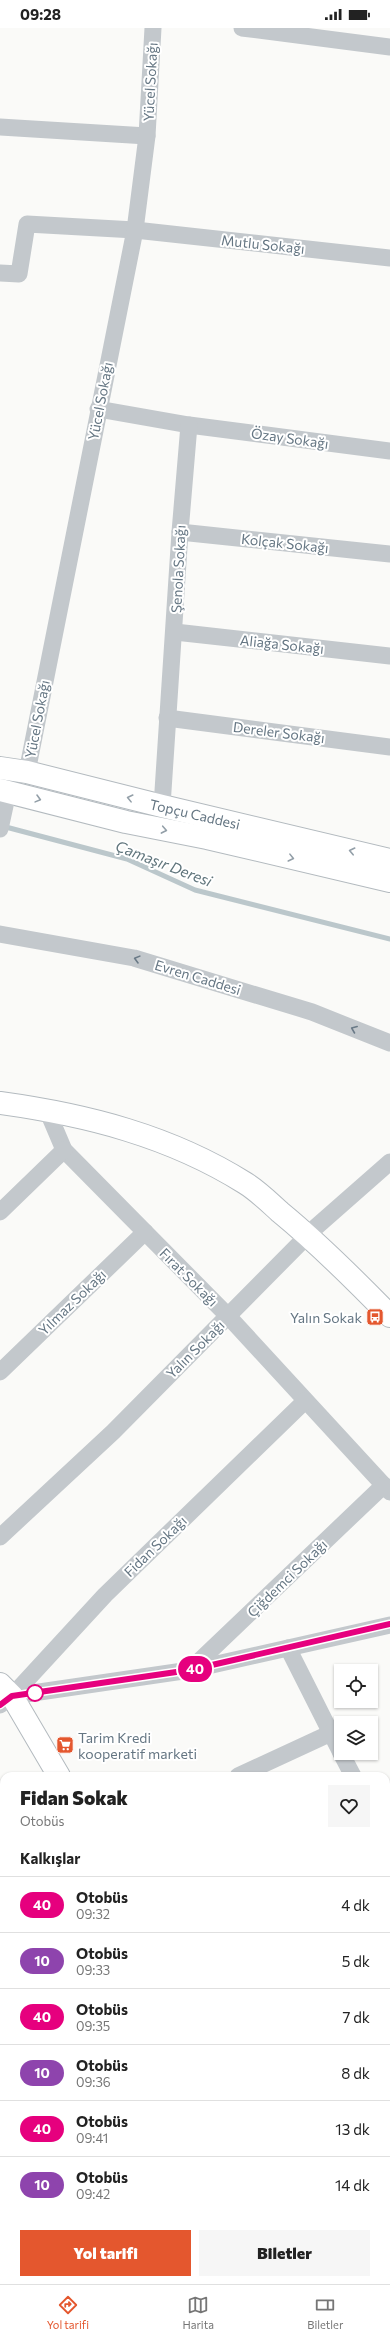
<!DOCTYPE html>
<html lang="tr">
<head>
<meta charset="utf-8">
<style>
	body { margin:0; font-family:Commissioner,sans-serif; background:#f6f6f6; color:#222; height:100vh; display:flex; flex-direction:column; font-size:15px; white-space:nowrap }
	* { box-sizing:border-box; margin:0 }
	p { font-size:13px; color:#767676 }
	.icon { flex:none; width:22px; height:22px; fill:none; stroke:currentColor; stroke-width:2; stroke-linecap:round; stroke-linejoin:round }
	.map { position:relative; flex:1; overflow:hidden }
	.side { position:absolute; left:0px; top:1744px; width:390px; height:512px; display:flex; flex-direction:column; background:#fff; border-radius:12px 12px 0 0; box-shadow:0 1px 3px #0004 }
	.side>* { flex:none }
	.badge { padding:0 8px; border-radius:13px; font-size:14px; line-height:26px }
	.buttons { position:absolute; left:334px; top:1636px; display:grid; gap:8px }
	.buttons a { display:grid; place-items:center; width:44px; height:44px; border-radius:0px; background:#fff; box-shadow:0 1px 3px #0004; font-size:20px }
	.map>.badge { position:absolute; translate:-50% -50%; box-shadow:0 0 0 2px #fff }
	h2 { padding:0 20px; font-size:15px; line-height:36px }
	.round { display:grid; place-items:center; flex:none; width:42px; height:42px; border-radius:0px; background:#f6f6f6 }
	.head { display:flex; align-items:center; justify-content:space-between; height:68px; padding:0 20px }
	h1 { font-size:19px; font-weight:800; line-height:30px }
	.button { display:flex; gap:8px; margin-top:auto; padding:8px 20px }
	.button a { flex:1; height:46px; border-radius:0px; background:#e4572e; color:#fff; font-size:16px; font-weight:800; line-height:46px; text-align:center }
	.button a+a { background:#f6f6f6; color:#222 }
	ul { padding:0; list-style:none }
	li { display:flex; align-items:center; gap:12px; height:56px; padding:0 20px; border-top:1px solid #e0e0e0 }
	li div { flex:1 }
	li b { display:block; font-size:15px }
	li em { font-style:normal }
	li .badge { min-width:44px; font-weight:700; text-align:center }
	.status { display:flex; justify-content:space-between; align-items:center; height:28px; padding:0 20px; background:#fff; direction:ltr }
	.status svg { height:11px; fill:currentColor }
	.tab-bar { display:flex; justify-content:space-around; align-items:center; height:56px; border-top:1px solid #e0e0e0; background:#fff; font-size:11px; color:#767676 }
	.tab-bar a { display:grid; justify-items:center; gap:2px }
	.tab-bar .active { color:#e4572e }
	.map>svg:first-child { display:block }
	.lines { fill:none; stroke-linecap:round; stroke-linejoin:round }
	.stream { stroke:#bbc7cb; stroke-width:5 }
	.secondary-casing { stroke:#b3babf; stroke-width:24 }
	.street { stroke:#c3c8cc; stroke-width:17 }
	.secondary { stroke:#fff; stroke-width:22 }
	.oneway { stroke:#939fa8 }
	.oneway2 { stroke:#6a7a87 }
	.line-casing { stroke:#fff; stroke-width:9 }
	.line { stroke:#e6007e; stroke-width:6 }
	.stop-dot { fill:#fff; stroke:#e6007e; stroke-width:2 }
	.labels { text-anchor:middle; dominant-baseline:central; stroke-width:4; stroke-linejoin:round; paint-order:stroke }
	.street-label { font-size:14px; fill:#657683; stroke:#fff }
	.poi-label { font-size:14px; fill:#657683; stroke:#fff; text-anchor:end }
	.water-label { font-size:15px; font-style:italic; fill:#60757c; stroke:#fff }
</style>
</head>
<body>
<div class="status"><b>09:28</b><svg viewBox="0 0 49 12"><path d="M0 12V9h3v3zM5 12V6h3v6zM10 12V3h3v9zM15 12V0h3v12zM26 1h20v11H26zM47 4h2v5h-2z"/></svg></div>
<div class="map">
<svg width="390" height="2256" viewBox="0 0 390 2256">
	<rect width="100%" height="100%" fill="#fafaf8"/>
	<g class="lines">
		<path class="stream" d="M2,798L127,831L195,862L390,911"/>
		<defs>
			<g id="secondary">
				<path d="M0,740L27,744L162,778L390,832"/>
				<path d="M0,762L126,794L207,810L390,853"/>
				<path d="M0,1075C87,1087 170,1108 245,1155C258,1163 269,1174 280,1184C319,1216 355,1252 390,1288"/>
				<path d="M0,1656L12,1668L59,1748"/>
				<path d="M336,2252L338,2256"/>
			</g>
		</defs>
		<use href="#secondary" class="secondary-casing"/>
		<g class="street">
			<path d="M242,0L390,19"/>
			<path d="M0,99L147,108"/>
			<path d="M0,245L19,246L27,196L135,202L390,230"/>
			<path d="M98,381L189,397L390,423"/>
			<path d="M180,504L390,526"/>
			<path d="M175,604L390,628"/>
			<path d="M167,690L390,719"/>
			<path d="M27,744L135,202L147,108L153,0"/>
			<path d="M162,778L180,504L189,397"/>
			<path d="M0,801L8,764"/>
			<path d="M0,906L134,930L312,984L390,1015"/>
			<path d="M47,1082L64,1122L228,1288L390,1464"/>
			<path d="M0,1184L64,1122"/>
			<path d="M0,1344L145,1204"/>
			<path d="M0,1509L113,1404L316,1199L390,1134"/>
			<path d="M288,1620L341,1725"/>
			<path d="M190,1642L384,1457"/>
			<path d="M12,1668L105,1567L305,1373"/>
			<path d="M0,1677L12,1668L190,1642L390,1597"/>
			<path d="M341,1725L353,1748"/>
			<path d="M238,1748L331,1705"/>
			<path d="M386,1803L390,1801"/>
			<path d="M0,1860L4,1858"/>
			<path d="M386,1929L390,1927"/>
			<path d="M0,1976L4,1974"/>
			<path d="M386,2059L390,2057"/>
			<path d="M0,2100L4,2099"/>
			<path d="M0,2236L4,2234"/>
			<path d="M235,2256L243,2252"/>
		</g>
		<use href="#secondary" class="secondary"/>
	</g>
	<defs><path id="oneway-chevron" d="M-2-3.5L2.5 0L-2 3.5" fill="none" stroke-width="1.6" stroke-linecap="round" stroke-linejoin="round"/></defs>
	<g class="oneway">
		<use href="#oneway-chevron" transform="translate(130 770) rotate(-166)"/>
		<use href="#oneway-chevron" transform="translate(38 771) rotate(15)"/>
		<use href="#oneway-chevron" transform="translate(164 802) rotate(11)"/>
		<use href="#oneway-chevron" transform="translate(352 823) rotate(-167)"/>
		<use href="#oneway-chevron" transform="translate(291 830) rotate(14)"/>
	</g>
	<g class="oneway2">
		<use href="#oneway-chevron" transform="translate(137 931) rotate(-165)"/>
		<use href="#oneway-chevron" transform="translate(354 1001) rotate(-158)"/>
	</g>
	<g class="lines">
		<defs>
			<path id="line" d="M0,1677L12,1668L190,1642L390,1596"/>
		</defs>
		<use href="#line" class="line-casing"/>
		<use href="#line" class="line"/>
	</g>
	<defs>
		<symbol id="bus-square" viewBox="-11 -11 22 22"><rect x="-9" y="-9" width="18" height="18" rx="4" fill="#e4572e" stroke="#fff"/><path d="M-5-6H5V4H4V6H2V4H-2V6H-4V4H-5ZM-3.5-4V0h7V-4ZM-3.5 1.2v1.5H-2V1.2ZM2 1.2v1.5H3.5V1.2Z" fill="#fff"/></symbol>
		<symbol id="supermarket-square" viewBox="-11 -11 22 22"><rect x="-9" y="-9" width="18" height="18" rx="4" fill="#e4572e" stroke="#fff"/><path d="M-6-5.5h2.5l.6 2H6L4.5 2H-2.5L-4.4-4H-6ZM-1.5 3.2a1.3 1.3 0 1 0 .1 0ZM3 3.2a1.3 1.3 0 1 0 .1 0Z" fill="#fff"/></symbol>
	</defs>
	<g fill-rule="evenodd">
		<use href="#bus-square" x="365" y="1279" width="20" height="20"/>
		<use href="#supermarket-square" x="55" y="1707" width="20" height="20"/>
	</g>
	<circle class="stop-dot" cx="35" cy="1665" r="8"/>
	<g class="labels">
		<g class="street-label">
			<text transform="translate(150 54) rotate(-87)">Yücel Sokağı</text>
			<text transform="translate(263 216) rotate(6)">Mutlu Sokağı</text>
			<text transform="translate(100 373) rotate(-79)">Yücel Sokağı</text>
			<text transform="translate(290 410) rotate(8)">Özay Sokağı</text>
			<text transform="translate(285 515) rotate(6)">Kolçak Sokağı</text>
			<text transform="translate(178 541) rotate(-87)">Şenola Sokağı</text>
			<text transform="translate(282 616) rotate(6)">Aliağa Sokağı</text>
			<text transform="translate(37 691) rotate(-79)">Yücel Sokağı</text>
			<text transform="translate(279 704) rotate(7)">Dereler Sokağı</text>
			<text transform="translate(195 786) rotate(13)">Topçu Caddesi</text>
			<text transform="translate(198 949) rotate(17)">Evren Caddesi</text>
			<text transform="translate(189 1249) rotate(45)">Fırat Sokağı</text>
			<text transform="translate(72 1274) rotate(-44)">Yılmaz Sokağı</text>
			<text transform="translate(195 1321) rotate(-45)">Yalın Sokağı</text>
			<text transform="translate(155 1518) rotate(-44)">Fidan Sokağı</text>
			<text transform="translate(287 1550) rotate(-44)">Çiğdemci Sokağı</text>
		</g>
		<g class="poi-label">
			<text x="362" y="1289">Yalın Sokak</text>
			<text x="78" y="1709" text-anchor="start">Tarim Kredi<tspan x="78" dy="16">kooperatif marketi</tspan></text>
		</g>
		<g class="water-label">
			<text transform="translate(164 835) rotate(21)">Çamaşır Deresi</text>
		</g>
	</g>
</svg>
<div class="buttons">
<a><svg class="icon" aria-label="locate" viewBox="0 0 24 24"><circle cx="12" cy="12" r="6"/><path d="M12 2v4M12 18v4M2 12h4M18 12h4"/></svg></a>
<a><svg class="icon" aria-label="layers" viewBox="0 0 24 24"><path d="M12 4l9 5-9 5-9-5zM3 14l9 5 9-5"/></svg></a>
</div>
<b class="badge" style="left:195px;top:1641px;background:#e6007e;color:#fff">40</b>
<section class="side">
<div class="head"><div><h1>Fidan Sokak</h1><p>Otobüs</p></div><a class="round"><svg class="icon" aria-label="heart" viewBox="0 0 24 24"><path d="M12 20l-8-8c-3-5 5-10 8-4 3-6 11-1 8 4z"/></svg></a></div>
<h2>Kalkışlar</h2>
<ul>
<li><span class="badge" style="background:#e6007e;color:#fff">40</span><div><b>Otobüs</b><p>09:32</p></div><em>4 dk</em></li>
<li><span class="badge" style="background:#8e44ad;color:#fff">10</span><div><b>Otobüs</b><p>09:33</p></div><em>5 dk</em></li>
<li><span class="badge" style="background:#e6007e;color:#fff">40</span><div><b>Otobüs</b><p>09:35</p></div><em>7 dk</em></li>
<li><span class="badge" style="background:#8e44ad;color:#fff">10</span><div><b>Otobüs</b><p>09:36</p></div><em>8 dk</em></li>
<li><span class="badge" style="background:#e6007e;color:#fff">40</span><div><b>Otobüs</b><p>09:41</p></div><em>13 dk</em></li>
<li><span class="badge" style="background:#8e44ad;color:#fff">10</span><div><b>Otobüs</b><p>09:42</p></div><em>14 dk</em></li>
</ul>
<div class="button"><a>Yol tarifi</a><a>Biletler</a></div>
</section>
</div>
<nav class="tab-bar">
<a class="active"><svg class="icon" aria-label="directions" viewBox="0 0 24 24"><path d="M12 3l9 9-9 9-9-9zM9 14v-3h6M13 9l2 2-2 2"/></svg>Yol tarifi</a>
<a><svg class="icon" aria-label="map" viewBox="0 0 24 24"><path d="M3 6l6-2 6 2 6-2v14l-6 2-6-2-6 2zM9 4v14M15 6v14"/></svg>Harita</a>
<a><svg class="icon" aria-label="tickets" viewBox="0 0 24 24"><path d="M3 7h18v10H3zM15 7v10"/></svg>Biletler</a>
</nav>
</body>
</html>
